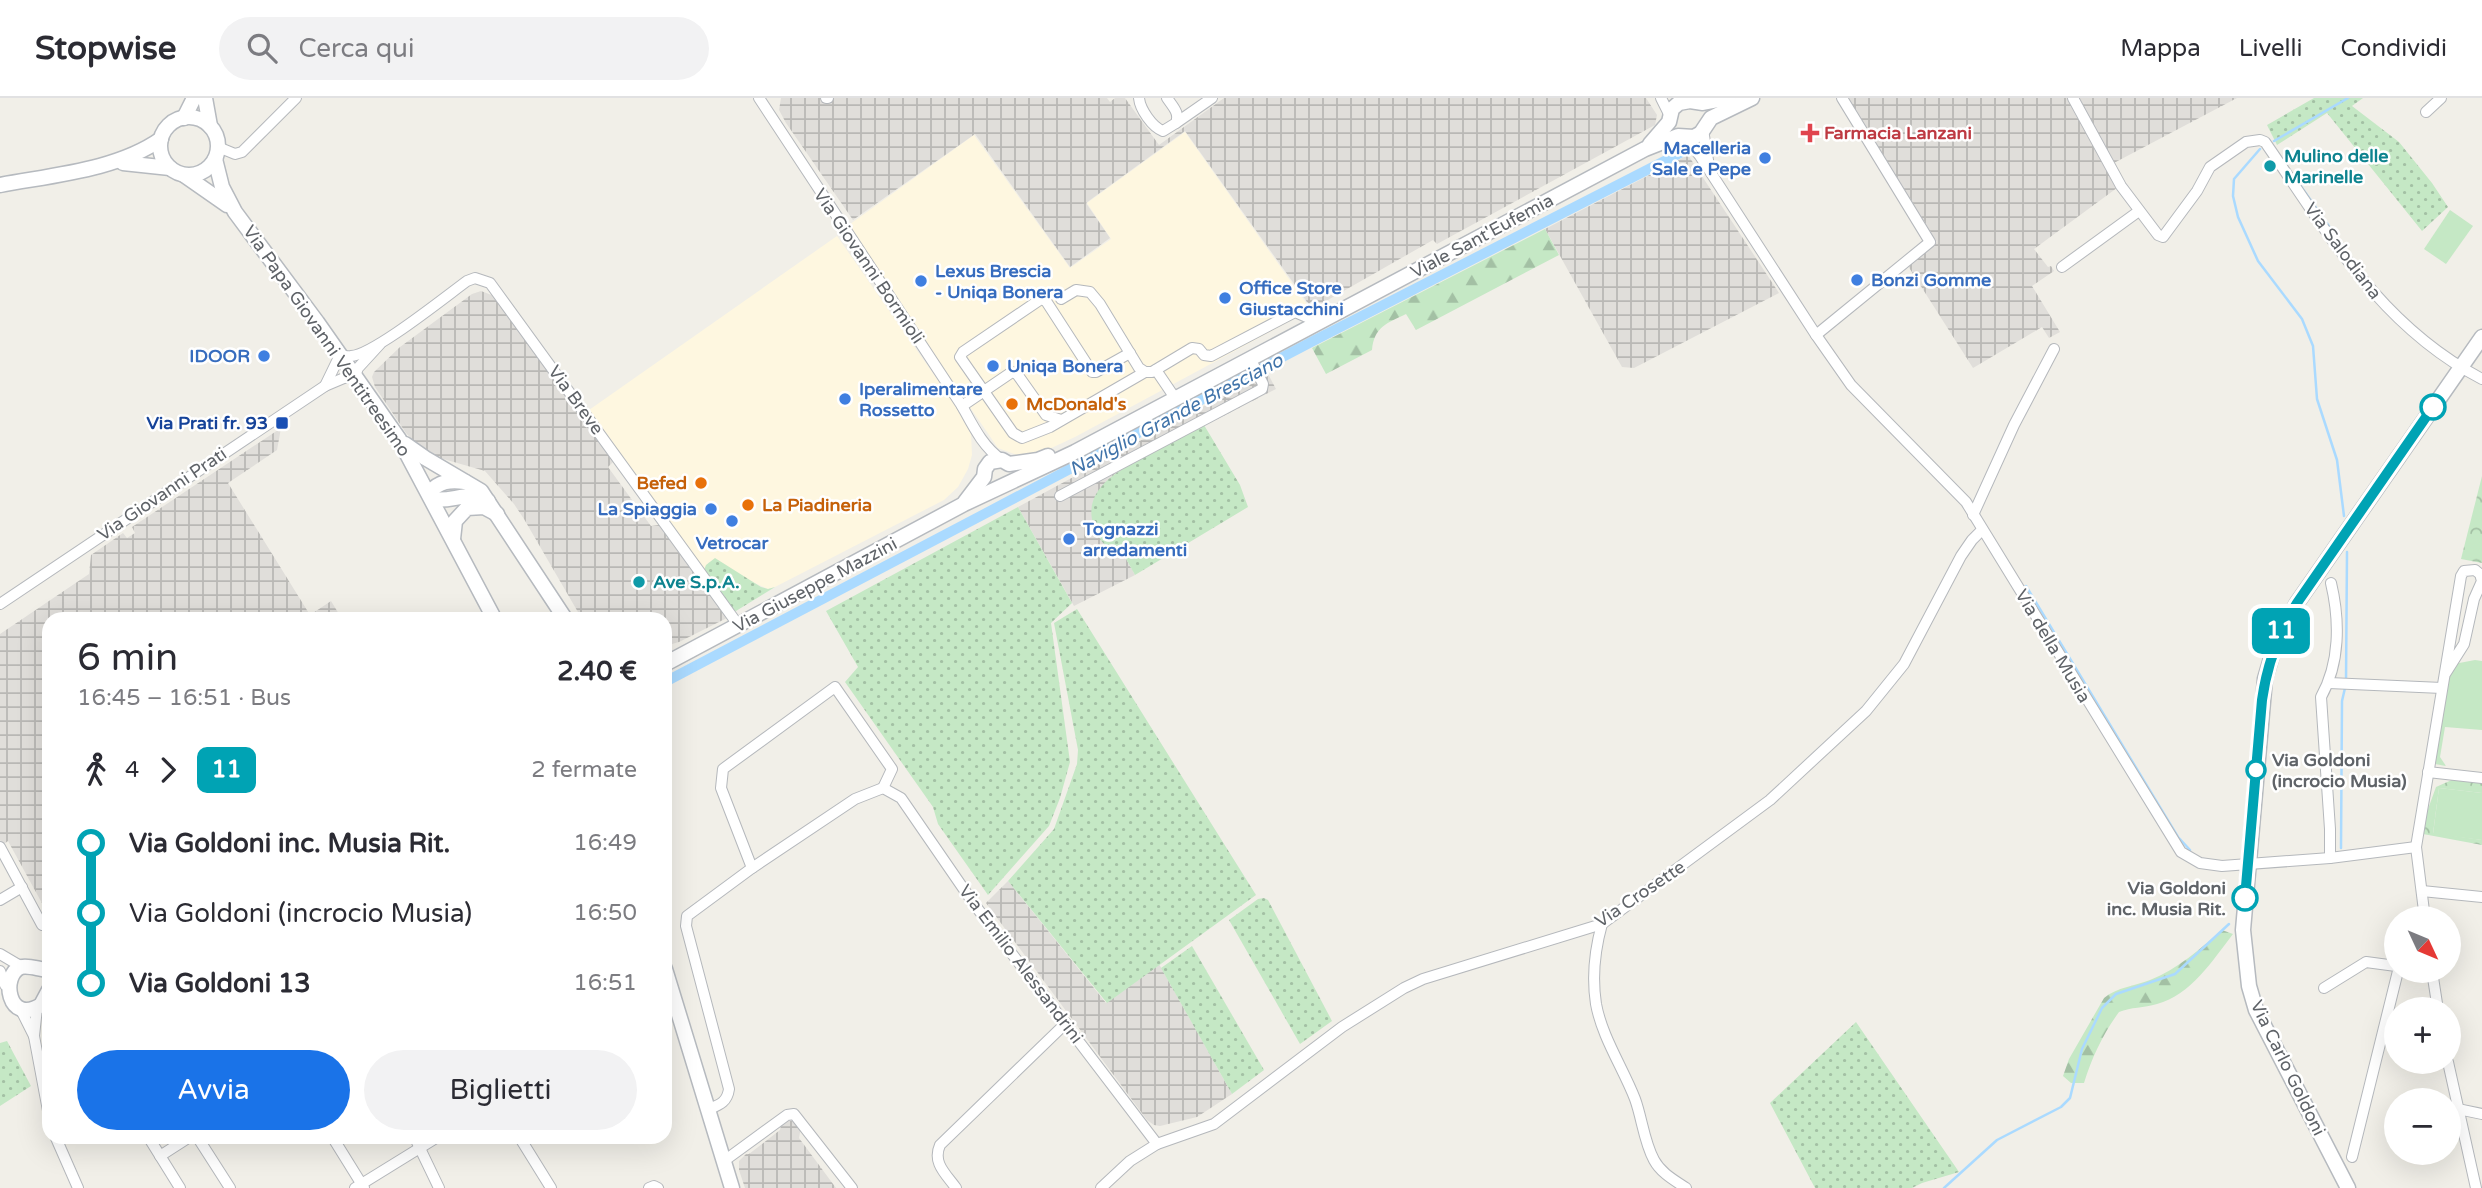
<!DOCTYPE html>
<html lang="it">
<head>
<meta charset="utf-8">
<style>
	body { margin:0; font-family:"Varela Round",sans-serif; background:#f2f2f3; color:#2b2b33; height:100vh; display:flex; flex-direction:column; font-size:26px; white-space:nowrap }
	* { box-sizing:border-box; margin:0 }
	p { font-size:23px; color:#7c7c81 }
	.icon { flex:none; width:38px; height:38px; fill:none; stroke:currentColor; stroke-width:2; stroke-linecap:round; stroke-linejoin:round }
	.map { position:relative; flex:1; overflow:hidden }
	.sheet { position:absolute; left:42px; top:514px; width:630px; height:532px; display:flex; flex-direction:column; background:#fff; border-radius:21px; box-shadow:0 7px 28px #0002 }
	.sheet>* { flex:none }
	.badge { padding:0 14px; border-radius:10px; font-size:24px; line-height:46px }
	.needle { width:46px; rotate:134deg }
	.buttons { position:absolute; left:2384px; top:808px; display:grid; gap:14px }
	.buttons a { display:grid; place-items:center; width:77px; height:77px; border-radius:50%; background:#fff; box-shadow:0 7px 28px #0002; font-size:35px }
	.map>.badge { position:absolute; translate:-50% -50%; box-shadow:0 0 0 4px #fff }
	.legs { display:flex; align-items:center; gap:10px; height:77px; padding:0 35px; font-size:23px }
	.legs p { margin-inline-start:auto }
	.headline { display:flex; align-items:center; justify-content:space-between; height:119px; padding:0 35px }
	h1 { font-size:38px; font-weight:600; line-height:52px }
	.primary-button { display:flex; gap:14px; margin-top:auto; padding:14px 35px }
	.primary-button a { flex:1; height:80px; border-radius:42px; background:#1a73e8; color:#fff; font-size:28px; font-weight:600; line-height:80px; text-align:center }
	.primary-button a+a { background:#f2f2f3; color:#2b2b33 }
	ul { padding:0 35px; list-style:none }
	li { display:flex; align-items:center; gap:24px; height:70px; font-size:26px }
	li i { display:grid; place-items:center; width:10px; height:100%; margin:0 9px; background:currentColor }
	li i::after { content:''; width:18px; height:18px; margin:-9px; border:5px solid; border-radius:50%; background:#fff }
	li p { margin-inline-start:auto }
	li:first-child i { background:linear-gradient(#0000 50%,currentColor 0) }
	li:last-child i { background:linear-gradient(currentColor 50%,#0000 0) }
	header { display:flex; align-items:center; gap:42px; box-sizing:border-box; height:98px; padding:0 35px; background:#fff; border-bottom:2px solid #e1e1e2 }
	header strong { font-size:33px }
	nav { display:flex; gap:38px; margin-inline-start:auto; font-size:24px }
	.search { width:490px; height:63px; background:#f2f2f3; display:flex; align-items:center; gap:18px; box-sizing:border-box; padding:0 24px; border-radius:38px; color:#7c7c81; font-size:26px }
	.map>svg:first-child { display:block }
	.commercial { fill:#fef7e0 }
	.industrial { fill:url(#industrial-grid) }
	.grass { fill:url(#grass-dots) }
	.forest { fill:url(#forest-firs) }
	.park { fill:url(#park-crowns) }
	.garden { fill:#c5e8c5 }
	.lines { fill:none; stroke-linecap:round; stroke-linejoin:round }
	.stream { stroke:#aadaff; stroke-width:2.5 }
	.canal { stroke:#aadaff; stroke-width:10 }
	.street-casing { stroke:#b5b8bc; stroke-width:12 }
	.secondary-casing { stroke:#b6babf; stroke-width:17 }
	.street { stroke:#fff; stroke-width:10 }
	.secondary { stroke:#fff; stroke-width:14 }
	.line-1-casing { stroke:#fff; stroke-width:16 }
	.line-1 { stroke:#00a3b4; stroke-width:10 }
	.health-dot { fill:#e0444e; stroke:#fff; stroke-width:2.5 }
	.shop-dot { fill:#3f7fe0; stroke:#fff; stroke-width:2.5 }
	.culture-dot { fill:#0f9aa8; stroke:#fff; stroke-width:2.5 }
	.food-dot { fill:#e8710a; stroke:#fff; stroke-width:2.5 }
	.stop-1-dot { fill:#fff; stroke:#00a3b4; stroke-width:3.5 }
	.transit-dot { fill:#1a4fb4; stroke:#fff; stroke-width:2.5 }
	.labels { text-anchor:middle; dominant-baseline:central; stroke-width:5; stroke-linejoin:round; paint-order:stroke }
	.health-label { font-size:18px; font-weight:bold; fill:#be3a42; stroke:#fff; text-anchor:start }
	.shop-label { font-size:18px; font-weight:bold; fill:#366cbe; stroke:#fff; text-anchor:start }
	.culture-label { font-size:18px; font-weight:bold; fill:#0d838f; stroke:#fff; text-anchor:start }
	.street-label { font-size:18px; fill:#5f6368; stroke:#fff }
	.food-label { font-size:18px; font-weight:bold; fill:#c56008; stroke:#fff; text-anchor:start }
	.transit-label { font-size:18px; font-weight:bold; fill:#164399; stroke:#fff; text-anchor:end }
	.stop-label { font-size:18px; font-weight:bold; fill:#5f6368; stroke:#fff; text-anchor:start }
	.water-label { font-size:19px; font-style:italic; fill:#4174aa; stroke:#fff }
</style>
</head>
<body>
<header>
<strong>Stopwise</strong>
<div class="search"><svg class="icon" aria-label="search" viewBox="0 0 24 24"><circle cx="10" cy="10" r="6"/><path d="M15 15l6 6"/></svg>Cerca qui</div>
<nav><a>Mappa</a><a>Livelli</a><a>Condividi</a></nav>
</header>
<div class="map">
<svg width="2482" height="1090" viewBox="0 0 2482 1090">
	<defs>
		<pattern id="industrial-grid" width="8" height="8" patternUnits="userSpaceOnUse" patternTransform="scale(1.75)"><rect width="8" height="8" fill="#e0deda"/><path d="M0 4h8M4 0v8" fill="none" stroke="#b9b8b5"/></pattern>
		<pattern id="grass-dots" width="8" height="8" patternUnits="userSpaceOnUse" patternTransform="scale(1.75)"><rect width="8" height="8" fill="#c5e8c5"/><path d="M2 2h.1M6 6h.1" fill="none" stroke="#a3c0a4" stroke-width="1.8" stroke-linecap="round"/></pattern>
		<pattern id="forest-firs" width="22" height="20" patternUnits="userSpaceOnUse" patternTransform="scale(1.75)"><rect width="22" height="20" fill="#c5e8c5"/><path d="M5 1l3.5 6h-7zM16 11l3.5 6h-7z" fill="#a3c0a4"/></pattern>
		<pattern id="park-crowns" width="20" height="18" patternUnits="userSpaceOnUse" patternTransform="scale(1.75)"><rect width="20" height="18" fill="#c5e8c5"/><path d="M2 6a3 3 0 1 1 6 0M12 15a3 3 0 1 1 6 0" fill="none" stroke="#a3c0a4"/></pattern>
	</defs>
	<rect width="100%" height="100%" fill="#f1efe8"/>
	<g class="commercial">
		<path d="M1185,34L1311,212L1075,339L1045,353L1029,358L1017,357L998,350L846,129L974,37L1070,170L1111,141L1087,105Z"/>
		<path d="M837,138L953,304L971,336L972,357L968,371L958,389L944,402L775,489L768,491L709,464L704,472L589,312Z"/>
	</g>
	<g class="industrial">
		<path d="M781,0H1107L1110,4L1115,0H1125L1159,47L1224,0H1646L1657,17L1655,27L1437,146L1433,142L1312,211L1185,33L1086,105L1110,140L1070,169L975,36L853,122L786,25L779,12Z"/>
		<path d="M1848,0H2072L2121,87L2034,151L2048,169L2051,168L2054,173L2032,188L2060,234L2049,240L2042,229L1973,270L1908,168L1937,144Z"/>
		<path d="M2078,0H2237L2112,66Z"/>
		<path d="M1688,57L1779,195L1634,270L1622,269L1545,131Z"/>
		<path d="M481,193L494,198L613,364L608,369L651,428L659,427L727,520L679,544L665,548V522L582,521L524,421L514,406L485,373L433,358L420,350L406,335L375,289L372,279L374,274L400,249L472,196Z"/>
		<path d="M1267,274L1276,291L1116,373L1120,450L1135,477L1074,508L1018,409Z"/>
		<path d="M281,330L277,352L228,385L310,517L331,503L342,521L49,522V818L8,743L3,747L0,742V536L89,476L91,457L123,435L127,440L135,435L132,429Z"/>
		<path d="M1008,783L1106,905L1159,866L1232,996L1197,1019L1160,1028L1154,1027L1147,1022L986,805Z"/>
		<path d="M787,1023H794L801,1029L799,1040L836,1090H745L739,1072V1063L746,1056H749L780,1032L781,1027Z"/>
	</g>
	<g class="grass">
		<path d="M2314,0H2363L2352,8L2399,44L2432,85L2448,109L2422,133L2327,15L2277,47L2267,27Z"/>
		<path d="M1204,327L1240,387L1248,409L1135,477L1120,450C1109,451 1104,448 1099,439C1073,394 1119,372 1151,355C1168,346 1186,337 1204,327Z"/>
		<path d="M1018,409L1072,505L1051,525L1070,664L1060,700L1049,728L988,797L938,726L933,709L845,584L858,569L826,513Z"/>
		<path d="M715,460L761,489L768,491L775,489L736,513L732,512L704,472L706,467Z"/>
		<path d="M1077,511L1256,797L1107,905L1008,783L1054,731L1077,666L1078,652L1054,525Z"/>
		<path d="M1264,800L1268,802L1332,923L1300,946L1229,822L1258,801Z"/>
		<path d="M1192,848L1264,972L1232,996L1161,870Z"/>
		<path d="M1856,924L1959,1074L1922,1085L1912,1090H1815L1770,1005Z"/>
		<path d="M7,943L31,988L0,1008V945Z"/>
	</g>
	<g class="forest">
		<path d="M1545,131L1559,157L1416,232L1406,216C1387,225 1374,229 1372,252L1326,276L1312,250Z"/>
		<path d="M2222,832L2233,836C2212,863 2191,897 2157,906C2144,910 2131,909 2119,914C2103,936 2092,959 2084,985H2071L2063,978L2069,961L2104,900C2117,889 2135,888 2150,882C2178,871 2200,851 2222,832Z"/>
	</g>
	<g class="park">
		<path d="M2482,378V465L2461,461Z"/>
		<path d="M2454,681L2482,685V695L2439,690L2433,735L2482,742V747L2423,736L2424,722L2436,689Z"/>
	</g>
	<g class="garden">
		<path d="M2450,112L2473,128L2446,166L2424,151Z"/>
		<path d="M2475,562L2482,563V632L2445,629L2440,659L2446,668L2435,666L2434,657L2449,573L2454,566Z"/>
		<path d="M2439,690L2482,695V742L2433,736Z"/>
	</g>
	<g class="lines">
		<g class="stream">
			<path d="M2274,43L2348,0"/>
			<path d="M2260,51L2234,81L2233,98L2238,119L2258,163L2302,221L2313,248L2317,301L2337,362L2344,418"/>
			<path d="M2293,77L2345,151"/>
			<path d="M2026,488L2178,739L2190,752"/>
			<path d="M2346,583L2347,454"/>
			<path d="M2341,750L2342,603L2345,590"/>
			<path d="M1944,1090L1997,1042L2061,1009L2070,1000L2082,951L2102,910L2116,896L2175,876L2229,826"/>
		</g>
		<path class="canal" d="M665,584L1315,242L1688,51"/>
		<defs>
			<g id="street">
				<path d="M759,0L962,308C973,328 983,349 1002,362"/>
				<path d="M826,0H828"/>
				<path d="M1139,0C1140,11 1152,29 1163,33L1176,25C1180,15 1173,9 1167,0"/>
				<path d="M1661,0L1669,16"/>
				<path d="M2073,0L2121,88L2158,137L2163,139L2197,93L2210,69L2246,44L2260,42L2265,44C2328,135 2380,228 2482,281"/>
				<path d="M2426,14L2441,0"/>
				<path d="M1176,25L1212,0"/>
				<path d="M1703,32L1709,68"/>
				<path d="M1686,40L1700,58L1816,237L1851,287L1966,404L2181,754L2200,765L2222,768L2330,760L2416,749"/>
				<path d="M218,49L235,56L242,54L296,0"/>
				<path d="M2062,169L2139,113"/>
				<path d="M1061,201L1076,192L1090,194L1100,206L1139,270L1145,274H1152L1192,250L1199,251L1204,257L1211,258L1295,214L1318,224"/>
				<path d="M1816,237L1930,144L1842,0"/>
				<path d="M1130,255L1096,274H1092L1046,203L1041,201L963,254L960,259L1013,335L1022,340L1050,329L1145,274"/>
				<path d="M1156,272L1175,300"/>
				<path d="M325,288L340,257C341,257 349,259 351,258C373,257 445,199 467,183L475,180L490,185L739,528"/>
				<path d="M962,308L1012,274L1017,276L1046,317L1061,322"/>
				<path d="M1060,398L1262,291L1263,286L1250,260"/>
				<path d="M1973,417L2014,327L2054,251"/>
				<path d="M0,506L325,288L344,280L355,278L358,270L380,246"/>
				<path d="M2329,585L2442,590"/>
				<path d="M2428,674L2482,680"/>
				<path d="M0,749L42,827"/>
				<path d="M2330,760V731L2321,599C2340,565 2340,523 2331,485"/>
				<path d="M752,770L721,690L723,671L835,589L892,671L883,690"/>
				<path d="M2422,793L2482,799"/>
				<path d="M0,802L22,789"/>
				<path d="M2425,821L2416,749L2461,478L2464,473L2475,472L2480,476L2482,483L2474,501L2464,546L2445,576"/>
				<path d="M1602,826C1595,851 1592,880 1596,906C1602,939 1623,970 1635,1001C1642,1020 1644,1044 1654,1062C1661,1075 1674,1082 1686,1090"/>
				<path d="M0,856L22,869"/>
				<path d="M0,873L5,887"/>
				<path d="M2432,873L2438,912"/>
				<path d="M2324,890L2366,864L2396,868"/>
				<path d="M37,910L34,938L49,1018"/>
				<path d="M21,912L34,938"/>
				<path d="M2448,964L2476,1090"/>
				<path d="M2458,1011L2482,1016"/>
				<path d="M707,1012C719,1007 727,1005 729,991L686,828L687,818L752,770L855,701L883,690L901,700L974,806L1157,1046"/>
				<path d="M56,1040L78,1090"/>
				<path d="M149,1040L180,1090"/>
				<path d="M198,1040L230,1090"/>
				<path d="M333,1040L364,1090"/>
				<path d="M415,1040L439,1090"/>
				<path d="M520,1040L551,1090"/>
				<path d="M160,1058L188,1040"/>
				<path d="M2352,1059L2398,873"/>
				<path d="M724,1063L787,1017L794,1016L852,1090"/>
				<path d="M355,1090L436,1040"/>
				<path d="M649,1090L654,1088L658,1090"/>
				<path d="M956,1090C946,1076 932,1065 940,1047L1066,925"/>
				<path d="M1101,1090L1130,1063L1157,1046L1214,1026L1342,929L1404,890L1423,881L1602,826L1770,702L1866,613L1904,566L1961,458L1972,442L1982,432"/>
			</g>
			<g id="secondary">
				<path d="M205,0L210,28"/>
				<circle cx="189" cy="48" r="29"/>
				<path d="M184,20L194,0"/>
				<path d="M1650,46L1669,24L1672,11L1679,5L1690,3L1703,5L1729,0"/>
				<path d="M215,61L222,89L235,114L317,224L399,341L495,522"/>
				<path d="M123,65L170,70"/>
				<path d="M184,77L227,107"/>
				<path d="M0,87C53,77 117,72 161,41"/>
				<path d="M405,346L425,360L481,393L566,522"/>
				<path d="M429,395C439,383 450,382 465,384"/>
				<path d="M432,401C453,405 468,391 488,403"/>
				<path d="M965,404L984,379L985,371L990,364L1002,362L1009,366L1038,362L1048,358"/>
				<path d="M453,441L455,423L467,410L484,409L497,416"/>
				<path d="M665,566L964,406L1075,354L1645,51L1678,38L1694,39L1701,35L1711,20L1752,0"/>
				<path d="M665,871L732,1090"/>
				<path d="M49,872C40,872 30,867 21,869C0,877 8,928 41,907L49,892"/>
				<path d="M2348,1090L2256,912L2249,888L2243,832L2265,581L2275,547L2297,505L2482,239"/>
			</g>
		</defs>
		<use href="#street" class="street-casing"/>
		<use href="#secondary" class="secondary-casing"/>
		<use href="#street" class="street"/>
		<use href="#secondary" class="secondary"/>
	</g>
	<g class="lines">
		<defs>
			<path id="line-1" d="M2245,800L2262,602C2267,566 2278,536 2297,505L2433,309"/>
		</defs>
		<use href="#line-1" class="line-1-casing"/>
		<use href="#line-1" class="line-1"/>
	</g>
	<path class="health-dot" d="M1806.5 24.5h7v7h7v7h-7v7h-7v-7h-7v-7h7z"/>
	<g class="shop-dot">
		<circle cx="1765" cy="60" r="7"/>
		<circle cx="1857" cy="182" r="7"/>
		<circle cx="921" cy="183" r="7"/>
		<circle cx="1225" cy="200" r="7"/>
		<circle cx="264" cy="258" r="7"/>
		<circle cx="993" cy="268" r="7"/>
		<circle cx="845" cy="301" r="7"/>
		<circle cx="711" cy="411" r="7"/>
		<circle cx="732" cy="423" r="7"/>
		<circle cx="1069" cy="441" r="7"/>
	</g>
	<g class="culture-dot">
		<circle cx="2270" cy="68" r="7"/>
		<circle cx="639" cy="484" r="7"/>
	</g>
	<g class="food-dot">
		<circle cx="1012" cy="306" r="7"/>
		<circle cx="701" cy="385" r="7"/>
		<circle cx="748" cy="407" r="7"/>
	</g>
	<g class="stop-1-dot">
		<circle cx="2433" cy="309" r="12"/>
		<circle cx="2256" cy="672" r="9"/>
		<circle cx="2245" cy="800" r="12"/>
	</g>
	<rect class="transit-dot" x="275" y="318" width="14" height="14" rx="3.5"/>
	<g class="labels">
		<g class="health-label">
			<text x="1824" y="35">Farmacia Lanzani</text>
		</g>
		<g class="shop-label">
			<text x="1751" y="50" text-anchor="end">Macelleria<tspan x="1751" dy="21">Sale e Pepe</tspan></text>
			<text x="935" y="173">Lexus Brescia<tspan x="935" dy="21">- Uniqa Bonera</tspan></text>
			<text x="1871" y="182">Bonzi Gomme</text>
			<text x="1239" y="190">Office Store<tspan x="1239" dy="21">Giustacchini</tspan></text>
			<text x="250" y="258" text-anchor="end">IDOOR</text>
			<text x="1007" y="268">Uniqa Bonera</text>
			<text x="859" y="291">Iperalimentare<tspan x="859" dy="21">Rossetto</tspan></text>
			<text x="697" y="411" text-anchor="end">La Spiaggia</text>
			<text x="1083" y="431">Tognazzi<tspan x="1083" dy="21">arredamenti</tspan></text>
			<text x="732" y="445" text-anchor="middle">Vetrocar</text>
		</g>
		<g class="culture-label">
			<text x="2284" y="58">Mulino delle<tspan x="2284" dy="21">Marinelle</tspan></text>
			<text x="653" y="484">Ave S.p.A.</text>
		</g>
		<g class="street-label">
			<text transform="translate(1482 138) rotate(-28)">Viale Sant'Eufemia</text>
			<text transform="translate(2343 153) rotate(53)">Via Salodiana</text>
			<text transform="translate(869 168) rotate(56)">Via Giovanni Bormioli</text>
			<text transform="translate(327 243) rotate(55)">Via Papa Giovanni Ventitreesimo</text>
			<text transform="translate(576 302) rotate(54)">Via Breve</text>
			<text transform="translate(162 396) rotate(-34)">Via Giovanni Prati</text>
			<text transform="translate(815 487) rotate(-28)">Via Giuseppe Mazzini</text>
			<text transform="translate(2053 548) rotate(59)">Via della Musia</text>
			<text transform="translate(1640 796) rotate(-34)">Via Crosette</text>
			<text transform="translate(1021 866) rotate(53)">Via Emilio Alessandrini</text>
			<text transform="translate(2288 970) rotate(64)">Via Carlo Goldoni</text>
		</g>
		<g class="food-label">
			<text x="1026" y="306">McDonald's</text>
			<text x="687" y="385" text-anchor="end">Befed</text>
			<text x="762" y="407">La Piadineria</text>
		</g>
		<g class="transit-label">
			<text x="268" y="325">Via Prati fr. 93</text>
		</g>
		<g class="stop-label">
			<text x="2272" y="662">Via Goldoni<tspan x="2272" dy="21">(incrocio Musia)</tspan></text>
			<text x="2226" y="790" text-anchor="end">Via Goldoni<tspan x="2226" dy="21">inc. Musia Rit.</tspan></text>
		</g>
		<g class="water-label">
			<text transform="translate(1176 317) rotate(-28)">Naviglio Grande Bresciano</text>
		</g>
	</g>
</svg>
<div class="buttons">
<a><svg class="needle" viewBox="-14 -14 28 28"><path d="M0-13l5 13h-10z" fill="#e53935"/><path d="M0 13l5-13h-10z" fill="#7c7c81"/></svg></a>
<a>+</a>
<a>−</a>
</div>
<b class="badge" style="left:2281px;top:533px;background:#00a3b4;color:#fff">11</b>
<section class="sheet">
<div class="headline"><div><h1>6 min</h1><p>16:45 – 16:51 · Bus</p></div><b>2.40 €</b></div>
<div class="legs"><svg class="icon" aria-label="walk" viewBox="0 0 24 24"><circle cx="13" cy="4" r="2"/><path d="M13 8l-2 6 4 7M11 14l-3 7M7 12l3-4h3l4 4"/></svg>4<svg class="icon" aria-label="forward" viewBox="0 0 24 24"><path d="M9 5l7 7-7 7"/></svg><b class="badge" style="background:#00a3b4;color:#fff">11</b><p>2 fermate</p></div>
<ul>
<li><i style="color:#00a3b4"></i><b>Via Goldoni inc. Musia Rit.</b><p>16:49</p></li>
<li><i style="color:#00a3b4"></i><span>Via Goldoni (incrocio Musia)</span><p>16:50</p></li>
<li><i style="color:#00a3b4"></i><b>Via Goldoni 13</b><p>16:51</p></li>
</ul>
<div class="primary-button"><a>Avvia</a><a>Biglietti</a></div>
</section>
</div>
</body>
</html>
